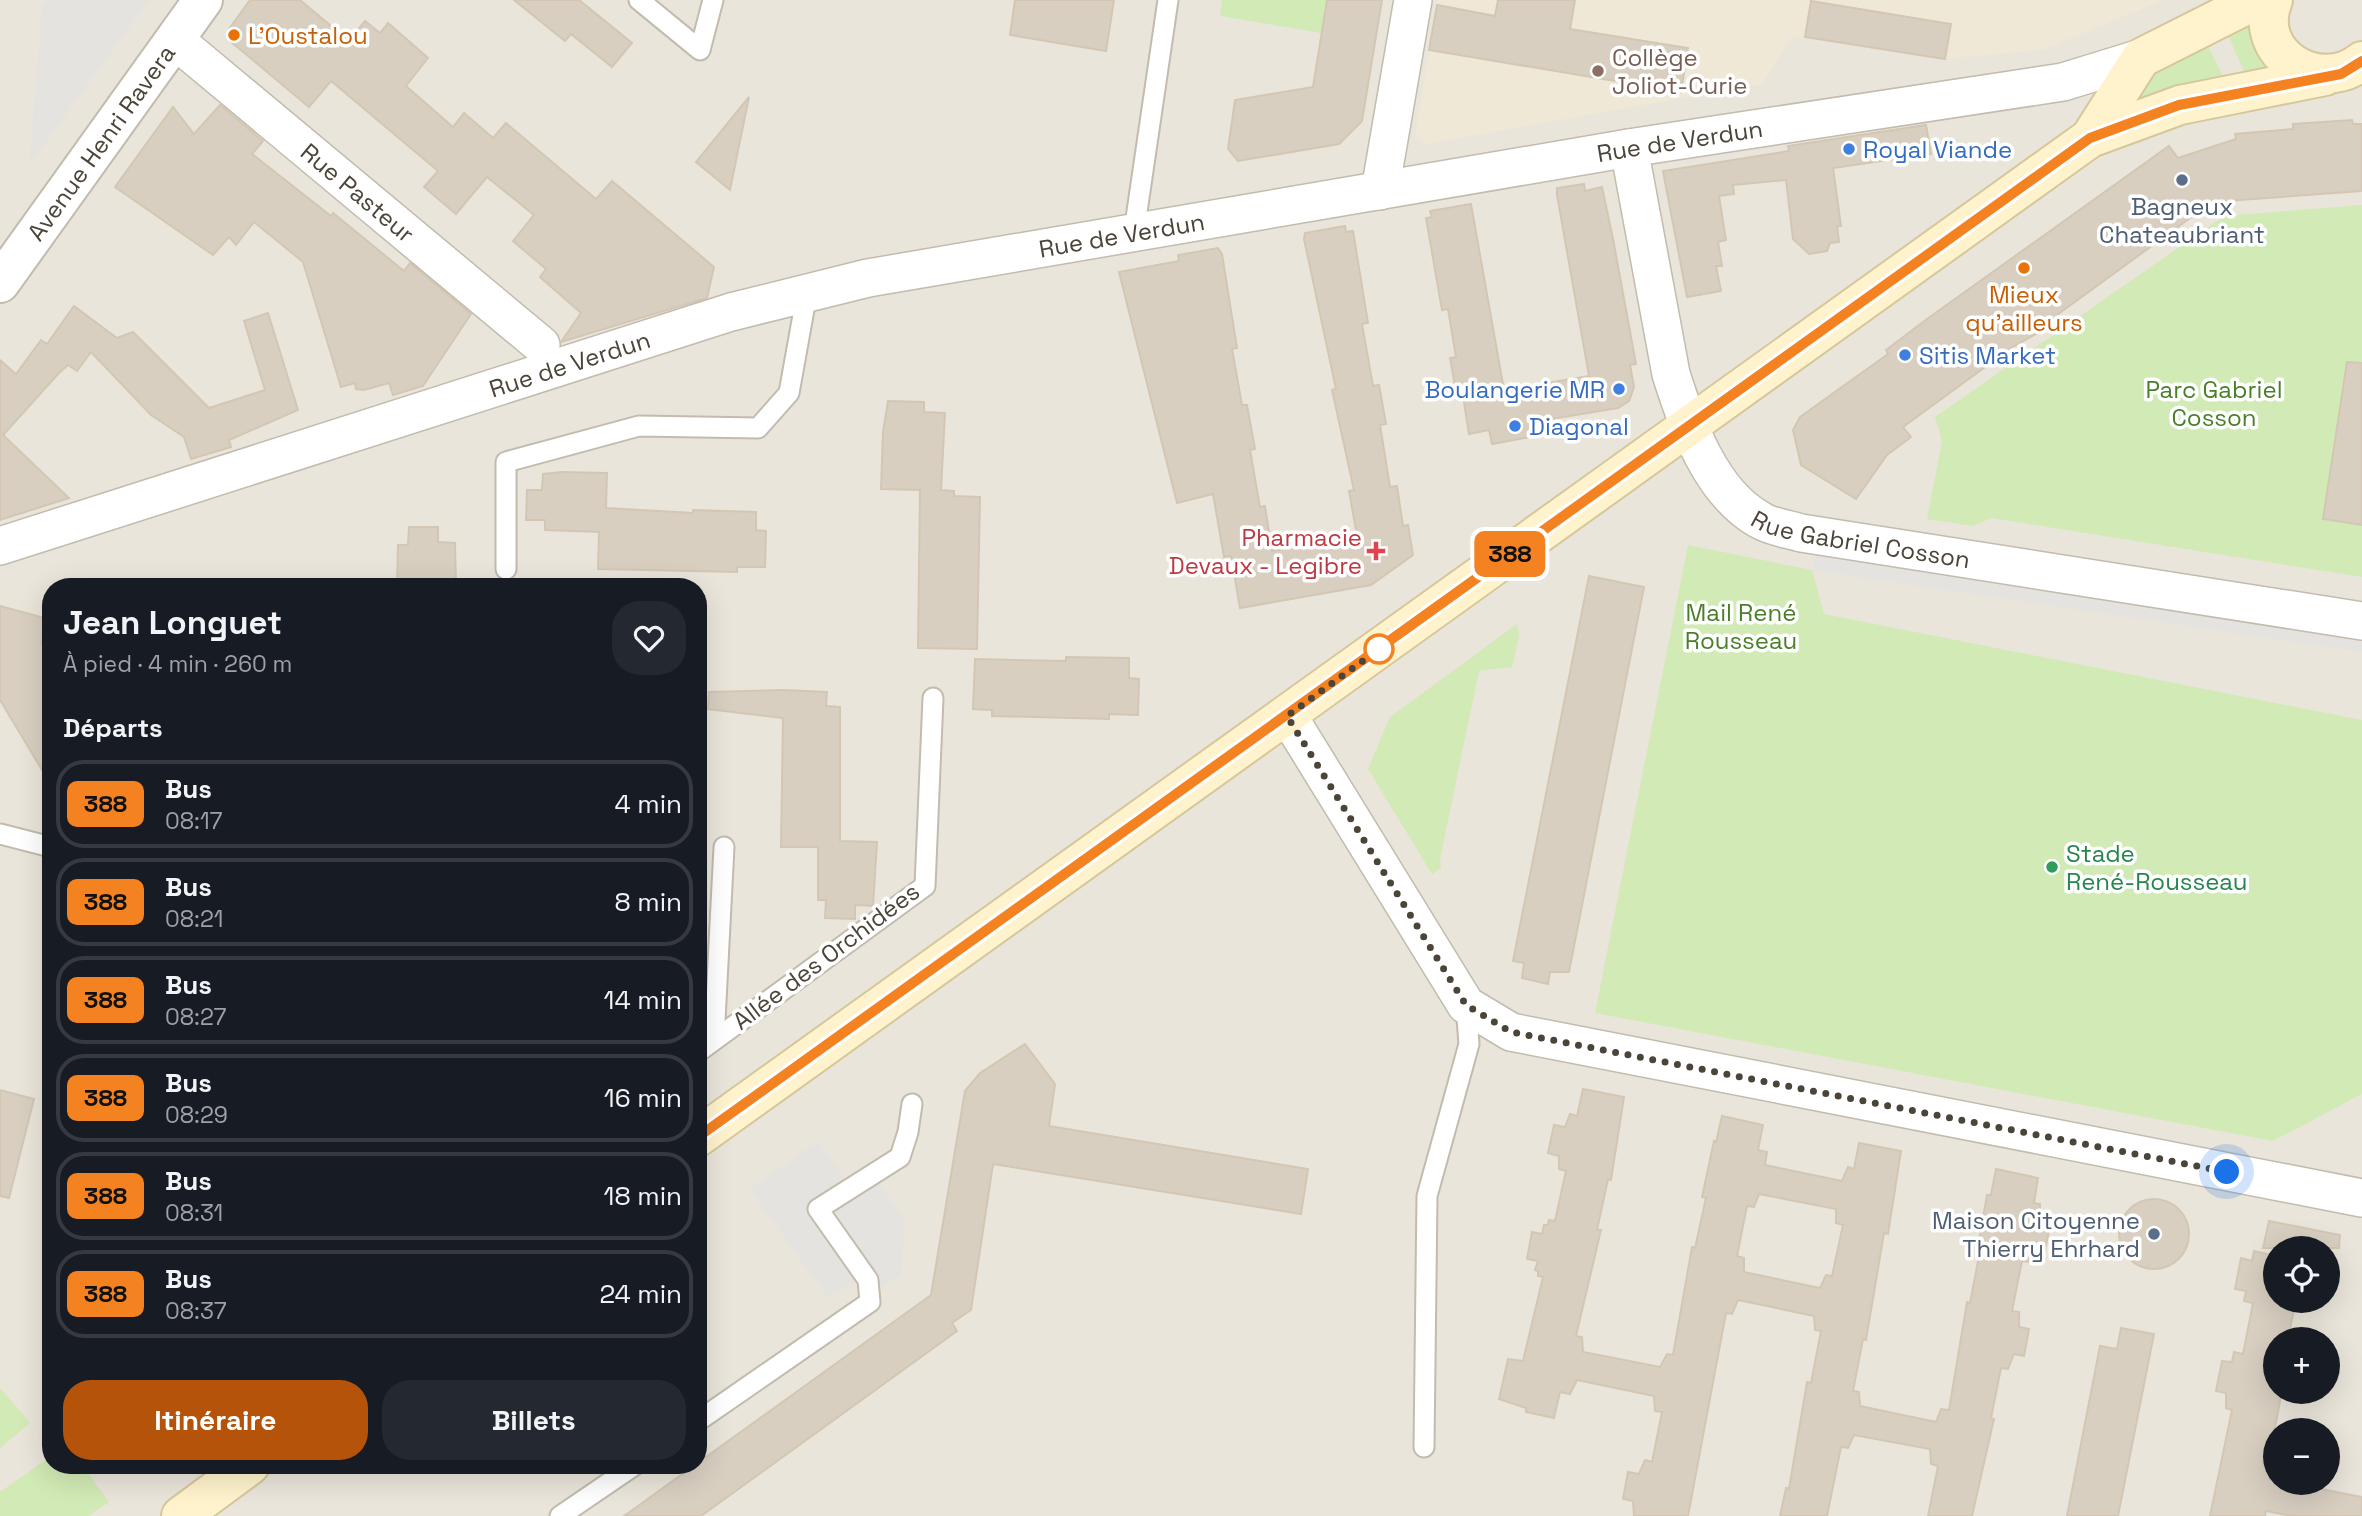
<!DOCTYPE html>
<html lang="fr">
<head>
<meta charset="utf-8">
<style>
	body { margin:0; font-family:"Space Grotesk",sans-serif; background:#242831; color:#f1f3f6; height:100vh; display:flex; flex-direction:column; font-size:26px; white-space:nowrap }
	* { box-sizing:border-box; margin:0 }
	p { font-size:23px; color:#9ea1a6 }
	.icon { flex:none; width:38px; height:38px; fill:none; stroke:currentColor; stroke-width:2; stroke-linecap:round; stroke-linejoin:round }
	.map { position:relative; flex:1; overflow:hidden }
	.side { position:absolute; left:42px; top:578px; width:665px; height:896px; display:flex; flex-direction:column; background:#171b24; border-radius:28px; box-shadow:0 7px 28px #0002 }
	.side>* { flex:none }
	.badge { padding:0 14px; border-radius:10px; font-size:24px; line-height:46px }
	.tools { position:absolute; left:2263px; top:1236px; display:grid; gap:14px }
	.tools a { display:grid; place-items:center; width:77px; height:77px; border-radius:50%; background:#171b24; box-shadow:0 7px 28px #0002; font-size:35px }
	.you { position:absolute; width:35px; height:35px; margin:-18px; border:5px solid #fff; border-radius:50%; background:#1a73e8; box-shadow:0 0 0 10px #1a73e833 }
	.map>.badge { position:absolute; translate:-50% -50%; box-shadow:0 0 0 4px #fff }
	h2 { padding:0 21px; font-size:26px; line-height:63px }
	.round { display:grid; place-items:center; flex:none; width:74px; height:74px; border-radius:28px; background:#242831 }
	.overview { display:flex; align-items:center; justify-content:space-between; height:119px; padding:0 21px }
	h1 { font-size:33px; font-weight:800; line-height:52px }
	.primary-button { display:flex; gap:14px; margin-top:auto; padding:14px 21px }
	.primary-button a { flex:1; height:80px; border-radius:28px; background:#b45309; color:#fff; font-size:28px; font-weight:800; line-height:80px; text-align:center }
	.primary-button a+a { background:#242831; color:#f1f3f6 }
	ul { padding:0; list-style:none }
	li { display:flex; align-items:center; gap:21px; height:88px; margin:0 14px 10px; padding:0 7px; border:4px solid #363941; border-radius:28px }
	li div { flex:1 }
	li b { display:block; font-size:26px }
	li em { font-style:normal }
	li .badge { min-width:77px; font-weight:700; text-align:center }
	.map>svg:first-child { display:block }
	.residential { fill:#eae5da; fill-rule:evenodd }
	.education { fill:#efe8d6 }
	.green { fill:#d2eab5 }
	.parking { fill:#e5e3e0 }
	.building { fill:#d8cfc1; stroke:#d3c7b4; stroke-width:2; fill-rule:evenodd }
	.lines { fill:none; stroke-linecap:round; stroke-linejoin:round }
	.service-casing { stroke:#c2bbae; stroke-width:23 }
	.minor-casing { stroke:#c2bbae; stroke-width:40 }
	.tertiary-casing { stroke:#c2bbae; stroke-width:42 }
	.secondary-casing { stroke:#d6c79b; stroke-width:42 }
	.service { stroke:#fff; stroke-width:19 }
	.minor { stroke:#fff; stroke-width:37 }
	.tertiary { stroke:#fff; stroke-width:38 }
	.secondary { stroke:#fff3cd; stroke-width:38 }
	.line-casing { stroke:#fff; stroke-width:16 }
	.line { stroke:#f58220; stroke-width:10 }
	.walk { stroke:#4b4439; stroke-width:7; stroke-dasharray:0 12.6 }
	.food-dot { fill:#e8710a; stroke:#fff; stroke-width:2.5 }
	.education-dot { fill:#8d6e63; stroke:#fff; stroke-width:2.5 }
	.shop-dot { fill:#3f7fe0; stroke:#fff; stroke-width:2.5 }
	.service-dot { fill:#5c6f8a; stroke:#fff; stroke-width:2.5 }
	.health-dot { fill:#e0444e; stroke:#fff; stroke-width:2.5 }
	.stop-dot { fill:#fff; stroke:#f58220; stroke-width:3.5 }
	.leisure-dot { fill:#2e9e5b; stroke:#fff; stroke-width:2.5 }
	.labels { text-anchor:middle; dominant-baseline:central; stroke-width:7; stroke-linejoin:round; paint-order:stroke }
	.food-label { font-size:24px; fill:#c56008; stroke:#fff; text-anchor:start }
	.education-label { font-size:24px; fill:#785e54; stroke:#fff; text-anchor:start }
	.street-label { font-size:24px; fill:#4b4439; stroke:#fff }
	.shop-label { font-size:24px; fill:#366cbe; stroke:#fff; text-anchor:start }
	.service-label { font-size:24px; fill:#4e5e75; stroke:#fff }
	.park-label { font-size:24px; fill:#4a7f2a; stroke:#fff }
	.health-label { font-size:24px; fill:#be3a42; stroke:#fff; text-anchor:end }
	.leisure-label { font-size:24px; fill:#27864d; stroke:#fff; text-anchor:start }
</style>
</head>
<body>
<div class="map">
<svg width="2362" height="1516" viewBox="0 0 2362 1516">
	<rect width="100%" height="100%" fill="#f6f3ec"/>
	<path class="residential" d="M0,0H2362V1516H0ZM51,586H698V1465H51ZM2275,1248H2328V1300H2275ZM2275,1339H2328V1391H2275ZM2275,1430H2328V1482H2275Z"/>
	<path class="education" d="M1438,0H2164L2042,50L1973,56L1945,59L1792,36L1762,84L1425,144L1415,134Z"/>
	<g class="green">
		<path d="M1222,0H1327L1321,33L1220,16Z"/>
		<path d="M2251,17L2277,70L2247,78L2227,33Z"/>
		<path d="M2205,40L2225,80L2115,114L2161,63Z"/>
		<path d="M2362,205V577L1992,518L1973,526L1927,519L1942,441L1935,417L2224,216Z"/>
		<path d="M1688,545L1812,570L1824,614L2362,720V1094L2273,1141L1595,1013Z"/>
		<path d="M1517,624L1519,635L1512,667L1479,671L1440,859L1441,868L1432,874L1368,769L1390,717Z"/>
		<path d="M0,1388L30,1423L0,1448Z"/>
		<path d="M51,1456V1465H82L109,1502L88,1516H0V1492Z"/>
	</g>
	<g class="parking">
		<path d="M48,0H149L29,165L42,8Z"/>
		<path d="M1818,549L2362,632V652L1812,570Z"/>
		<path d="M818,1141L858,1198L879,1184L905,1220L901,1274L885,1286L850,1284L828,1298L749,1189Z"/>
	</g>
	<g class="building">
		<path d="M250,0H300L349,41L365,21L380,33L388,23L428,58L406,86L453,127L464,113L493,138L506,123L596,199L612,181L714,267L707,298L561,342L581,313L540,277L546,269L513,241L534,215L487,177L456,214L424,187L438,171L331,81L309,107L230,41L229,29Z"/>
		<path d="M514,0H579L632,43L612,67L571,34L565,41Z"/>
		<path d="M1015,0H1114L1106,51L1010,35Z"/>
		<path d="M1327,0H1382L1362,121L1339,144L1238,161L1228,149L1235,100L1313,87Z"/>
		<path d="M1498,0H1575L1570,29L1688,48L1681,92L1429,50L1437,5L1495,16Z"/>
		<path d="M1811,1L1951,24L1945,59L1805,37Z"/>
		<path d="M749,97L730,190L696,162Z"/>
		<path d="M220,105L263,141L252,154L331,216L333,213L404,271L410,263L471,314L423,386L393,395L389,383L364,390L356,389L355,383L341,387L303,262L254,222L236,245L229,237L213,255L115,187L173,107L194,134Z"/>
		<path d="M2352,120L2353,124H2362V191L2212,202L2046,323L2049,327L2014,346L1903,427L1911,437L1887,455L1856,499L1801,465L1793,430L1800,417L1888,354L1886,350L1927,319L2169,146L2178,158L2236,139L2235,134L2293,129V124Z"/>
		<path d="M1926,125L1931,154L1833,168L1841,226H1837L1839,242L1830,243L1827,251L1809,254L1793,239L1786,180L1733,185L1734,194L1719,196L1726,240L1718,242L1722,266H1716L1721,291L1687,297L1663,171L1789,151L1788,146Z"/>
		<path d="M1584,184L1585,191L1602,187L1613,239L1636,364L1630,365L1634,387L1629,401L1618,408L1539,421L1541,435L1492,444L1489,430L1469,434L1463,396L1457,397L1450,358L1456,357L1448,309L1442,310L1426,218L1432,217L1430,211L1471,204L1504,390L1589,376L1557,195V188Z"/>
		<path d="M1345,226L1346,232L1353,231L1368,323L1362,324L1373,386L1379,385L1386,424L1380,425L1390,487L1397,486L1403,526L1408,525L1413,555L1371,585L1240,608L1231,556L1224,557L1213,494L1177,503L1119,272L1179,261L1178,255L1218,248L1222,254L1237,348L1232,349L1242,405H1247L1255,449L1250,450L1260,507L1265,506L1272,551L1357,536L1349,491L1354,490L1332,390L1336,389L1304,239L1305,233Z"/>
		<path d="M74,306L117,338L133,332L209,408L265,390L244,321L268,313L298,410L229,440L231,447L191,459L184,437L151,415L91,352L77,371L68,365L59,373L3,435L69,498L0,520V360L16,374L41,340L47,344Z"/>
		<path d="M2347,362L2362,363V525L2323,519Z"/>
		<path d="M888,401L924,402V412L945,413L941,490L954,491V496L980,497L977,649L918,648L920,490L881,489L883,432Z"/>
		<path d="M562,472L607,473L606,508L693,513V510L756,512V530L766,531L765,567H737V572L598,569L599,532L545,530V520H526L527,490H542L543,474Z"/>
		<path d="M409,527H438V542L455,543L456,586H397L398,545H408Z"/>
		<path d="M1589,576L1644,587L1569,972H1550L1548,984L1522,978L1524,963L1513,961Z"/>
		<path d="M0,606L44,618L43,622L47,623L41,643L51,659V785L0,700Z"/>
		<path d="M1066,657L1129,658V678L1139,679L1138,715L1109,714V719L992,716V710L973,709L975,659L1066,661Z"/>
		<path d="M782,690L827,692L826,706L840,707V841L877,842L873,906L855,905V919L825,918L826,900H818V847H781L783,718L708,709L709,692Z"/>
		<path d="M1025,1044L1055,1084L1049,1126L1308,1169L1301,1214L993,1164L971,1310L952,1323L957,1331L701,1516H624L931,1295L965,1091L980,1073Z"/>
		<path d="M1583,1089L1624,1097L1611,1180L1608,1179L1597,1230H1601L1576,1336L1582,1337L1583,1352L1660,1367L1667,1354L1673,1355L1692,1247L1695,1248L1706,1198L1702,1197L1714,1141L1716,1142L1722,1116L1763,1125L1758,1150L1767,1152L1765,1165L1842,1181L1848,1167L1854,1169L1859,1143L1901,1151L1888,1234L1884,1233L1866,1340L1863,1339L1853,1391L1859,1392L1860,1406L1936,1422L1941,1409L1949,1410L1967,1302L1970,1303L1980,1251H1977L1987,1195H1991L1996,1169L2038,1178L2034,1203L2040,1204V1219L2051,1221L2045,1250L2035,1248L2029,1262L2022,1261L2012,1311L2019,1312V1327L2029,1329L2024,1356L2014,1354L2008,1369L2001,1368L1991,1418L1994,1419L1972,1516H1928L1938,1466L1931,1464L1930,1449L1854,1435L1848,1448L1841,1447L1827,1516H1780L1786,1488L1789,1489L1807,1382L1811,1383L1821,1331L1815,1330L1814,1316L1738,1300L1732,1314L1726,1313L1688,1516H1634L1633,1501L1623,1499L1628,1472L1639,1474L1645,1460L1652,1462L1662,1412L1655,1411L1654,1396L1577,1380L1570,1394L1560,1392L1554,1418L1526,1412V1408L1499,1399L1508,1359L1523,1361L1543,1277L1538,1276V1271L1535,1270L1538,1261L1527,1259L1532,1232L1542,1234L1544,1225H1548L1549,1220L1555,1221L1566,1171L1559,1169V1156L1548,1153L1554,1125L1565,1127L1570,1114L1577,1116ZM1759,1194L1836,1209V1223L1843,1225L1832,1276L1826,1275L1820,1288L1744,1272V1258L1737,1256L1747,1206L1754,1207Z"/>
		<path d="M0,1090L34,1099L9,1198L0,1196Z"/>
		<circle cx="2154" cy="1234" r="35"/>
		<path d="M2269,1221L2340,1235L2339,1248H2263Z"/>
		<path d="M2254,1251L2275,1256V1300H2296L2288,1339H2275V1391H2282L2267,1469L2272,1470L2270,1479L2362,1497V1516H2292L2266,1511L2265,1516H2210L2232,1410L2226,1408V1393L2216,1391L2222,1361L2232,1362L2234,1352L2243,1354L2253,1303L2244,1301L2246,1291L2235,1289L2241,1258L2252,1261Z"/>
		<path d="M2121,1328L2154,1334L2118,1516H2067L2100,1346L2117,1349Z"/>
	</g>
	<g class="lines">
		<defs>
			<g id="service">
				<path d="M639,0L700,50L713,0"/>
				<path d="M1134,232L1168,0"/>
				<path d="M506,569V462L639,426L758,428L789,393L807,293"/>
				<path d="M0,834L51,847"/>
				<path d="M714,1040L724,847"/>
				<path d="M698,1052L925,886L933,698"/>
				<path d="M698,1421L870,1302L868,1280L818,1209L900,1157L908,1132L912,1104"/>
				<path d="M1424,1447L1427,1196L1469,1044L1466,1005"/>
				<path d="M560,1516L635,1465"/>
			</g>
			<g id="minor">
				<path id="s1" d="M175,40L541,345"/>
				<path id="s2" d="M1629,148L1671,374C1687,425 1711,493 1760,520C1771,527 1788,529 1801,533L2362,621"/>
				<path d="M1380,191L1413,0"/>
				<path id="s3" d="M0,546L731,312L868,278L1629,148L2063,82L2141,58"/>
				<path d="M1288,716L1466,1005L1511,1032L2362,1198"/>
			</g>
			<g id="tertiary">
				<path id="s4" d="M0,283L203,0"/>
			</g>
			<g id="secondary">
				<path d="M2273,0C2251,54 2319,96 2362,61"/>
				<path d="M2090,138L2141,58L2256,0"/>
				<path d="M698,1137L2090,138L2180,105L2325,76"/>
				<path d="M181,1516L250,1465"/>
			</g>
		</defs>
		<use href="#service" class="service-casing"/>
		<use href="#minor" class="minor-casing"/>
		<use href="#tertiary" class="tertiary-casing"/>
		<use href="#secondary" class="secondary-casing"/>
		<use href="#service" class="service"/>
		<use href="#minor" class="minor"/>
		<use href="#tertiary" class="tertiary"/>
		<use href="#secondary" class="secondary"/>
	</g>
	<g class="lines">
		<defs>
			<path id="line" d="M698,1137L2090,138L2179,105L2341,74L2362,61"/>
		</defs>
		<use href="#line" class="line-casing"/>
		<use href="#line" class="line"/>
		<path class="walk" d="M1379,649L1386,644L1287,716L1466,1005L1511,1032L2227,1172"/>
	</g>
	<g class="food-dot">
		<circle cx="234" cy="35" r="7"/>
		<circle cx="2024" cy="268" r="7"/>
	</g>
	<circle class="education-dot" cx="1598" cy="71" r="7"/>
	<g class="shop-dot">
		<circle cx="1849" cy="149" r="7"/>
		<circle cx="1905" cy="355" r="7"/>
		<circle cx="1619" cy="389" r="7"/>
		<circle cx="1515" cy="426" r="7"/>
	</g>
	<g class="service-dot">
		<circle cx="2182" cy="180" r="7"/>
		<circle cx="2154" cy="1234" r="7"/>
	</g>
	<path class="health-dot" d="M1372.5 540.5h7v7h7v7h-7v7h-7v-7h-7v-7h7z"/>
	<circle class="stop-dot" cx="1379" cy="649" r="14"/>
	<circle class="leisure-dot" cx="2052" cy="867" r="7"/>
	<g class="labels">
		<g class="food-label">
			<text x="248" y="35">L'Oustalou</text>
			<text x="2024" y="294" text-anchor="middle">Mieux<tspan x="2024" dy="28">qu'ailleurs</tspan></text>
		</g>
		<g class="education-label">
			<text x="1612" y="57">Collège<tspan x="1612" dy="28">Joliot-Curie</tspan></text>
		</g>
		<g class="street-label">
			<text stroke="none"><textPath href="#s3" startOffset="1732">Rue de Verdun</textPath></text>
			<text stroke="none"><textPath href="#s4" startOffset="173">Avenue Henri Ravera</textPath></text>
			<text stroke="none"><textPath href="#s1" startOffset="238">Rue Pasteur</textPath></text>
			<text stroke="none"><textPath href="#s3" startOffset="1166">Rue de Verdun</textPath></text>
			<text stroke="none"><textPath href="#s3" startOffset="598">Rue de Verdun</textPath></text>
			<text stroke="none"><textPath href="#s2" startOffset="508">Rue Gabriel Cosson</textPath></text>
			<text transform="translate(826 956) rotate(-37)">Allée des Orchidées</text>
		</g>
		<g class="shop-label">
			<text x="1863" y="149">Royal Viande</text>
			<text x="1919" y="355">Sitis Market</text>
			<text x="1605" y="389" text-anchor="end">Boulangerie MR</text>
			<text x="1529" y="426">Diagonal</text>
		</g>
		<g class="service-label">
			<text x="2182" y="206">Bagneux<tspan x="2182" dy="28">Chateaubriant</tspan></text>
			<text x="2140" y="1220" text-anchor="end">Maison Citoyenne<tspan x="2140" dy="28">Thierry Ehrhard</tspan></text>
		</g>
		<g class="park-label">
			<text x="2214" y="389">Parc Gabriel<tspan x="2214" dy="28">Cosson</tspan></text>
			<text x="1741" y="612">Mail René<tspan x="1741" dy="28">Rousseau</tspan></text>
		</g>
		<g class="health-label">
			<text x="1362" y="537">Pharmacie<tspan x="1362" dy="28">Devaux - Legibre</tspan></text>
		</g>
		<g class="leisure-label">
			<text x="2066" y="853">Stade<tspan x="2066" dy="28">René-Rousseau</tspan></text>
		</g>
	</g>
</svg>
<div class="tools">
<a><svg class="icon" aria-label="locate" viewBox="0 0 24 24"><circle cx="12" cy="12" r="6"/><path d="M12 2v4M12 18v4M2 12h4M18 12h4"/></svg></a>
<a>+</a>
<a>−</a>
</div>
<div class="you" style="left:2227px;top:1172px"></div>
<b class="badge" style="left:1510px;top:554px;background:#f58220;color:#111">388</b>
<section class="side">
<div class="overview"><div><h1>Jean Longuet</h1><p>À pied · 4 min · 260 m</p></div><a class="round"><svg class="icon" aria-label="heart" viewBox="0 0 24 24"><path d="M12 20l-8-8c-3-5 5-10 8-4 3-6 11-1 8 4z"/></svg></a></div>
<h2>Départs</h2>
<ul>
<li><span class="badge" style="background:#f58220;color:#111">388</span><div><b>Bus</b><p>08:17</p></div><em>4 min</em></li>
<li><span class="badge" style="background:#f58220;color:#111">388</span><div><b>Bus</b><p>08:21</p></div><em>8 min</em></li>
<li><span class="badge" style="background:#f58220;color:#111">388</span><div><b>Bus</b><p>08:27</p></div><em>14 min</em></li>
<li><span class="badge" style="background:#f58220;color:#111">388</span><div><b>Bus</b><p>08:29</p></div><em>16 min</em></li>
<li><span class="badge" style="background:#f58220;color:#111">388</span><div><b>Bus</b><p>08:31</p></div><em>18 min</em></li>
<li><span class="badge" style="background:#f58220;color:#111">388</span><div><b>Bus</b><p>08:37</p></div><em>24 min</em></li>
</ul>
<div class="primary-button"><a>Itinéraire</a><a>Billets</a></div>
</section>
</div>
</body>
</html>
